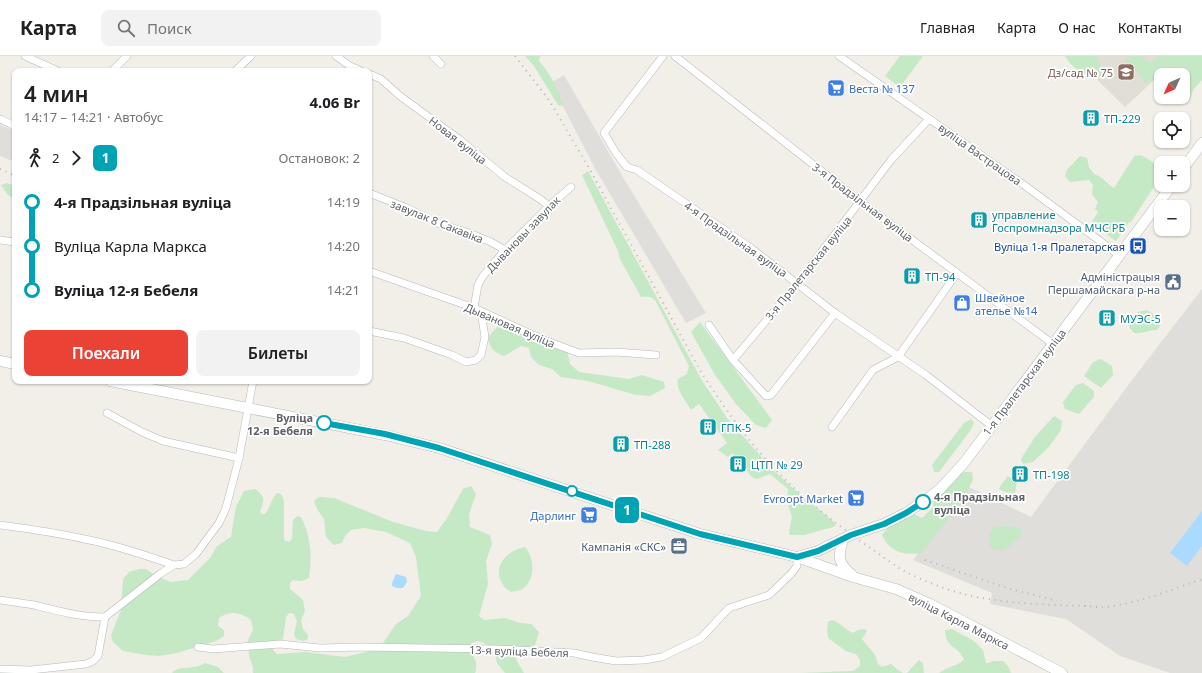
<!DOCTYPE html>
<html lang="ru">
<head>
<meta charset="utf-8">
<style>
	body { margin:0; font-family:"Noto Sans",sans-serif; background:#f2f2f2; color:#202124; height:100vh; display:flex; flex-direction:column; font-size:15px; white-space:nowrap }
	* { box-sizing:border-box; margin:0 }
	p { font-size:13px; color:#757577 }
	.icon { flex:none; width:22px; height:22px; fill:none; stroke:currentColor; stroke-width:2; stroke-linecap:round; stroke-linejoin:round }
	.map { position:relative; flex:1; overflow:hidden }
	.details { position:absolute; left:12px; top:12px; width:360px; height:316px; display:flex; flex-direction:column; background:#fff; border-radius:8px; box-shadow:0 1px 3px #0004 }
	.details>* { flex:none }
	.badge { padding:0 8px; border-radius:6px; font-size:14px; line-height:26px }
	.needle { width:26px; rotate:225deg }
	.fabs { position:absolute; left:1154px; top:12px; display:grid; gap:8px }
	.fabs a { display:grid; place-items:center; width:36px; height:36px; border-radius:8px; background:#fff; box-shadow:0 1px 3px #0004; font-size:20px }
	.map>.badge { position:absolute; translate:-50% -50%; box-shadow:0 0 0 2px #fff }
	.legs { display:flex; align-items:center; gap:6px; height:44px; padding:0 12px; font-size:13px }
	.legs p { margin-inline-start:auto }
	.head { display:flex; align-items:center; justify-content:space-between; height:68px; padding:0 12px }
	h1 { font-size:22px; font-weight:600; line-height:30px }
	.action { display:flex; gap:8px; margin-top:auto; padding:8px 12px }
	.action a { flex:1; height:46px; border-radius:8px; background:#ea4335; color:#fff; font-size:16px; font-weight:600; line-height:46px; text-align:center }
	.action a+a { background:#f2f2f2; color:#202124 }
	ul { padding:0 12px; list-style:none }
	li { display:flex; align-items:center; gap:14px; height:44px; font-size:15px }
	li i { display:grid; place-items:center; width:6px; height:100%; margin:0 5px; background:currentColor }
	li i::after { content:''; width:10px; height:10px; margin:-5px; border:3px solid; border-radius:50%; background:#fff }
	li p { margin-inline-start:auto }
	li:first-child i { background:linear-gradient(#0000 50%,currentColor 0) }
	li:last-child i { background:linear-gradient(currentColor 50%,#0000 0) }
	header { display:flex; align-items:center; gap:24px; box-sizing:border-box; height:56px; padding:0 20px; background:#fff; border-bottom:1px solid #e0e0e0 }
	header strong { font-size:19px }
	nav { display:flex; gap:22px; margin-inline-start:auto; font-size:14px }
	.search { width:280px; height:36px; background:#f2f2f2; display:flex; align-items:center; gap:10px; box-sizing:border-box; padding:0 14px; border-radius:8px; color:#757577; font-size:15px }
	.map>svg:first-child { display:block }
	.industrial { fill:#e0deda }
	.education { fill:#e1ded6 }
	.green { fill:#c5e8c5 }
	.water { fill:#aadaff }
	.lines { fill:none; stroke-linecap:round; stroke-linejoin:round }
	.minor-casing { stroke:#b5b8bc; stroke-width:8 }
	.secondary-casing { stroke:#b6babf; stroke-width:11 }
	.minor { stroke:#fff; stroke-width:7 }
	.secondary { stroke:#fff; stroke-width:10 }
	.rail { stroke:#b6b7b8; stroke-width:2; stroke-dasharray:1 5; stroke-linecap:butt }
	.line-1-casing { stroke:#fff; stroke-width:9 }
	.line-1 { stroke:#00a3b4; stroke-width:6 }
	.stop-1-dot { fill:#fff; stroke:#00a3b4; stroke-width:2 }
	.labels { text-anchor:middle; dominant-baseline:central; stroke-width:3.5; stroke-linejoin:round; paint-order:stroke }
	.education-label { font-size:11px; fill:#785e54; stroke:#fff; text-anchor:end }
	.shop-label { font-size:11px; fill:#366cbe; stroke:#fff; text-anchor:start }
	.culture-label { font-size:11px; fill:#0d838f; stroke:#fff; text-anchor:start }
	.street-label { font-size:11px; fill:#5f6368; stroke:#fff }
	.transit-label { font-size:11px; fill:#164399; stroke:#fff; text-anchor:end }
	.service-label { font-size:11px; fill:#4e5e75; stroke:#fff; text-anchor:end }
	.stop-label { font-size:11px; font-weight:bold; fill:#5f6368; stroke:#fff; text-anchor:end }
</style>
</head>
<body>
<header>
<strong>Карта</strong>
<div class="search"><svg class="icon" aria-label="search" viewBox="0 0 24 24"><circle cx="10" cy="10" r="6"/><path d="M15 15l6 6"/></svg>Поиск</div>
<nav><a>Главная</a><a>Карта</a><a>О нас</a><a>Контакты</a></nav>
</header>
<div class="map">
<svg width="1202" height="617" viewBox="0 0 1202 617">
	<rect width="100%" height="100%" fill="#f1efe8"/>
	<g class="industrial">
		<path d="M564,19L624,123L706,257L686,267L596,114L551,27Z"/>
		<path d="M0,69L15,75V106L0,100Z"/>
		<path d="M1202,233V617H1170L1120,600L1066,563L990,548L992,537L913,504L967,430L1031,461L1135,320Z"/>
	</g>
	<path class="education" d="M1073,0H1179V1L1125,51Z"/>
	<g class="green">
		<path d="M525,0H540L539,5C549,16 560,35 563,50L558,49L534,10Z"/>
		<path d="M900,0H923L900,31L885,20Z"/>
		<path d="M1065,0H1097L1101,12V19L1098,22C1085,21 1071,11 1065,0Z"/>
		<path d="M1127,0H1142L1146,5L1152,6L1158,2V0H1202V24L1193,34L1190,44L1184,45L1179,41H1183V19H1161V23H1155L1145,28L1139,17L1131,13L1126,5Z"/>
		<path d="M1135,99L1137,100L1140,99C1150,104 1159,108 1161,120L1131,166H1129L1116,185L1091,167L1098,156L1095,153L1098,146L1092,138L1093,129L1089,124L1070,126L1065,120L1067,114L1080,100L1087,102L1089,111L1094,118C1102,120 1107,128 1114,132Z"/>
		<path d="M588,115L701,323L727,362L772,413L794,433L834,466L836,469L833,471L804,479H790L789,475L792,461L787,445L788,433L770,418L757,423C753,422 749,419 747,414L748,412L732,397L728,401L718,394L727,387L699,348L691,354C686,345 675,333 678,323L687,318L689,310L655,244C651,240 647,240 641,241L620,203L618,195L582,119Z"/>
		<path d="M7,127L15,130V144L7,138L1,129Z"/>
		<path d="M1147,254C1154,259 1159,261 1160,270L1157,274C1148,274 1143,278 1134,277L1129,271L1130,261L1138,256Z"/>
		<path d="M700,266L772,364L766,372L756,369L736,348L715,319L691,276Z"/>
		<path d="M497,271L509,273L567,295L570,308L579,316L629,323L642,319L664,326L665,332L650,340L636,339L588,325L561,321L552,313L539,309L531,301L529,292L521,290L504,300C494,296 489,292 488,281Z"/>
		<path d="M1101,303L1112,310L1113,319L1101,332L1084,320L1093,306Z"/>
		<path d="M1083,327L1094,335V341L1079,358L1065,353L1063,346L1076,329Z"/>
		<path d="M1054,360L1062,365L1061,374L1048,392L1033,406L1023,408L1021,403L1035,381Z"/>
		<path d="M971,363L974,367L970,375L939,416H934L932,409L964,367Z"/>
		<path d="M963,416H972L973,424L961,447L921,497C902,499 891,497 882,479L888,472L914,458L922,462L933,451L934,443Z"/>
		<path d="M1008,420L1017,426L1015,437L1005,436L999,433L1001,429Z"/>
		<path d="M471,430L476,438L469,459L470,471L490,479L492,488L486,505L488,528L479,560L484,564L505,562L520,567L531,568L539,576L535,589L515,596C515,605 520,609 524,617H505L497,607L494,596L486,588L478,585L471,587L469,594C475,602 478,607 475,617H253V611L249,600L248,584L253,574L251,564C240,556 230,554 219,562L218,570L224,574V580L216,585L177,597L159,600L146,599L123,595L113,586L111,579L121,554L123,523L129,516L139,513H146L158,521L171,526L188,524L210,502L217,490L231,481L236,451L244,435L255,433C266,441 264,444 260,456L262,458H265C270,452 271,443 277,437L281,438L284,445V484L289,486L292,483L293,464L297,460L301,461C311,480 312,501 309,522L302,525L293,524L290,527V533L303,544L305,555L301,565L303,573L308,579V583L303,585L296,583L294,578L297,565L294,558L289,557L286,561L283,583L273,588V594L277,598L306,596L345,601L379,593L396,568L408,560L421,540L416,501L410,487L386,476L364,472L351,474L345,480L342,487L334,489L326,481L324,463L317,453L314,445L319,441L334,442L393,466L426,475L437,476L447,462L463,433Z"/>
		<path d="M1006,470L1018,471L1022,474L1019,482L1004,494L993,493L989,489L990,478L994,471Z"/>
		<path d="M525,491C535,502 536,525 521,534C518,535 514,535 511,536C509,534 505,533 504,530C490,512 507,494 525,491Z"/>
		<path d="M832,564C839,566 845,573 853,577L858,574L865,573L867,575L862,583L875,599L878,608L882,611L891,608L898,614L903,617H800L853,615L860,610V604L856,598L846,595L828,582L827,574L828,566Z"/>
		<path d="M952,573L974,585L983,594L986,607H988L993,605H1003L1008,610L1011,617H939C947,611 957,610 964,604C960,590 945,593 945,574Z"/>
		<path d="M919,604L923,607L924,617H907Z"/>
		<path d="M205,607L218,611L224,617H172C178,610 185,613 193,611C197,611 201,609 205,607Z"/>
	</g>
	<g class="water">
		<path d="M1202,455V490L1187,510L1170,497Z"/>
		<path d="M396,518L406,521L407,526L403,532H397L392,530V527Z"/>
	</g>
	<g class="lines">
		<defs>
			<g id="minor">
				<path d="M25,0L58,15"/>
				<path d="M336,0L350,10L361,15"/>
				<path d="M433,0L441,8"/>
				<path d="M663,0L604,77L616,97L627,111L637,114L751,192L835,257L926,319L992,370"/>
				<path d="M675,0L861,146L1053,288"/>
				<path d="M839,0L1024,129L1119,199"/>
				<path d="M112,15L127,0"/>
				<path d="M235,15L251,0"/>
				<path d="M369,18L381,23L400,40L459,83L505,121L540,143L549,150"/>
				<path d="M0,63L15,70"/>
				<path d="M369,137L407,152L437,167L466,176L491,186L505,194"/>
				<path d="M0,184L15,186"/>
				<path d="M369,215L474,252L544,284L579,297L616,296L656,299"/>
				<path d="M474,252L478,229L483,220L505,194L549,150L571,131"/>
				<path d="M709,269L733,304L766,340L771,339L835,257"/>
				<path d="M369,275L404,282L452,299L466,306L476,304L481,299L485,281L481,256"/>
				<path d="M733,304L798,227L891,104L929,63"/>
				<path d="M107,357L142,376L163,385L239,402"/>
				<path d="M832,371L873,314L898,301L957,217"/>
				<path d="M0,469C32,473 63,478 94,485C121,491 148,500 174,509"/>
				<path d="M0,544C11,546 23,547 34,549C58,555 80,561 105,561"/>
				<path d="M105,561L160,518L174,509L184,508L196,498L219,467L226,452L239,402L253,325"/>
				<path d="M198,591L213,593L280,588L320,592L360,591L496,593L574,597L592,601L616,605L644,604L662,601L701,582L729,552L769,539L791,518L797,510V501"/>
				<path d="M0,613L31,614L86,608L93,605L98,600L105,561"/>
			</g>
			<g id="secondary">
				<path d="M1183,113L1202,87"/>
				<path d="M0,305L15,308"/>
				<path d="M110,325L385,379L439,392L700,478L797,501L853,521L896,533L930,548L1062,617"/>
				<path d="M843,483C838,501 837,506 852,519"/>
				<path d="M797,501L818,495L851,479L884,468L906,457L923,446L940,433L964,407L1172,129"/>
			</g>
		</defs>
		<use href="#minor" class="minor-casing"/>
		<use href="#secondary" class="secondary-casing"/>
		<use href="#minor" class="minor"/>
		<use href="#secondary" class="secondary"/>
		<g class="rail">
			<path d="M515,0L549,44L589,112L701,316C727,356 756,397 791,429C814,451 843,473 869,491C881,499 892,508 904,515C921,524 945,533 963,538C1005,548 1047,549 1089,550"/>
			<path d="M0,113L15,120"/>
			<path d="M925,504L1004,531L1057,545"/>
			<path d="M1084,550C1091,550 1099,552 1106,551C1139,547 1171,534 1202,523"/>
		</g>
	</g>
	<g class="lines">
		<defs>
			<path id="line-1" d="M324,367L385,378L439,392L700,478L797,501L818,495L851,479L884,468L906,457L923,446"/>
		</defs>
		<use href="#line-1" class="line-1-casing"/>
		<use href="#line-1" class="line-1"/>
	</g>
	<defs>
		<symbol id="school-square" viewBox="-11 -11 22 22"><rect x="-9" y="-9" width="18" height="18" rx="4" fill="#8d6e63" stroke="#fff"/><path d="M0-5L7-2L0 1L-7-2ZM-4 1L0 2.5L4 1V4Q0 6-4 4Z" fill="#fff"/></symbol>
		<symbol id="supermarket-square" viewBox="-11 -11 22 22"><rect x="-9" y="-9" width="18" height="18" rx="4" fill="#3f7fe0" stroke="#fff"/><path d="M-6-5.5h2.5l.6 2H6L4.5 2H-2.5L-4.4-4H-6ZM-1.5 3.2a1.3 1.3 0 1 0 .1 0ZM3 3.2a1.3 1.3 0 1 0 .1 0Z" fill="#fff"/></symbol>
		<symbol id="building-square" viewBox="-11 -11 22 22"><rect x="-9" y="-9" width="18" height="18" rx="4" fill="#0f9aa8" stroke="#fff"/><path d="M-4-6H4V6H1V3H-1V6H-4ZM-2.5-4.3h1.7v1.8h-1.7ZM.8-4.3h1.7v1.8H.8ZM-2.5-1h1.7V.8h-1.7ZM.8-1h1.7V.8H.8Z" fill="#fff"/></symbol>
		<symbol id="bus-square" viewBox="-11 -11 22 22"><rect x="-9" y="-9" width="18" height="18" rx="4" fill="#1a4fb4" stroke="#fff"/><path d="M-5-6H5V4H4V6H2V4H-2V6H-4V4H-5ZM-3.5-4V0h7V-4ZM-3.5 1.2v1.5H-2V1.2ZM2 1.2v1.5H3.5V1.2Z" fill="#fff"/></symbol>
		<symbol id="civic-square" viewBox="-11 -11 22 22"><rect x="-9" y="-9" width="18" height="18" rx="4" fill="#5c6f8a" stroke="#fff"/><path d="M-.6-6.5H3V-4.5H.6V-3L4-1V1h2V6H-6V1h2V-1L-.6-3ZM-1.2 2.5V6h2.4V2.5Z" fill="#fff"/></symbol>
		<symbol id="shop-square" viewBox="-11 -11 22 22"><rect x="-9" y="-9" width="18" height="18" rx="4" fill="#3f7fe0" stroke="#fff"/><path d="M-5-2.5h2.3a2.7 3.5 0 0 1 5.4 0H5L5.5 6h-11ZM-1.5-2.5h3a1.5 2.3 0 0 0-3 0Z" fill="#fff"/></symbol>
		<symbol id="office-square" viewBox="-11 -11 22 22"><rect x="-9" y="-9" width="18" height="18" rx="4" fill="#5c6f8a" stroke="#fff"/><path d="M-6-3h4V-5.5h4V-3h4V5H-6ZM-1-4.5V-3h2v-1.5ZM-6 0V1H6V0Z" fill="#fff"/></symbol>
	</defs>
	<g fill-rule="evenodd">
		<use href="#school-square" x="1116" y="6" width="20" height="20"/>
		<use href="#supermarket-square" x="826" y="22" width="20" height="20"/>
		<use href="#building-square" x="1081" y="52" width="20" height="20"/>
		<use href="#building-square" x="969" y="154" width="20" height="20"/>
		<use href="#bus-square" x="1128" y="180" width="20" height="20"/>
		<use href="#building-square" x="902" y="210" width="20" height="20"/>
		<use href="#civic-square" x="1163" y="216" width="20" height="20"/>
		<use href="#shop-square" x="952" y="237" width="20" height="20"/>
		<use href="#building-square" x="1097" y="252" width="20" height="20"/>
		<use href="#building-square" x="698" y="361" width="20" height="20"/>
		<use href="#building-square" x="611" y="378" width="20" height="20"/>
		<use href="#building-square" x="728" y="398" width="20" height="20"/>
		<use href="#building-square" x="1010" y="408" width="20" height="20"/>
		<use href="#supermarket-square" x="846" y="432" width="20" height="20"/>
		<use href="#supermarket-square" x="579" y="449" width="20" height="20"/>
		<use href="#office-square" x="669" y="480" width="20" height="20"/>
	</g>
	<g class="stop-1-dot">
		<circle cx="324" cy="367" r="7"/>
		<circle cx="572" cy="435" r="5"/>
		<circle cx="923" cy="446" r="7"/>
	</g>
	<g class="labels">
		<g class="education-label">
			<text x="1113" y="16">Дз/сад № 75</text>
		</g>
		<g class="shop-label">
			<text x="849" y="32">Веста № 137</text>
			<text x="975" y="241">Швейное<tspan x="975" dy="13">ателье №14</tspan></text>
			<text x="843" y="442" text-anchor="end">Evroopt Market</text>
			<text x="576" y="459" text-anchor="end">Дарлинг</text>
		</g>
		<g class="culture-label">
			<text x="1104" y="62">ТП-229</text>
			<text x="992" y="158">управление<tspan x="992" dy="13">Госпромнадзора МЧС РБ</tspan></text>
			<text x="925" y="220">ТП-94</text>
			<text x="1120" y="262">МУЭС-5</text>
			<text x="721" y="371">ГПК-5</text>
			<text x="634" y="388">ТП-288</text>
			<text x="751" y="408">ЦТП № 29</text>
			<text x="1033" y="418">ТП-198</text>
		</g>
		<g class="street-label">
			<text transform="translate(458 84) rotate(38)">Новая вуліца</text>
			<text transform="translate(980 98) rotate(35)">вуліца Вастрацова</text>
			<text transform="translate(863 146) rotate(37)">3-я Прадзільная вуліца</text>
			<text transform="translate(437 165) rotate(22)">завулак 8 Сакавіка</text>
			<text transform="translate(523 178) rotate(-46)">Дывановы завулак</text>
			<text transform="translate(736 183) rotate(35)">4-я Прадзільная вуліца</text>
			<text transform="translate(808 212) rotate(-51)">3-я Пралетарская вуліца</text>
			<text transform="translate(510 269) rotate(23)">Дывановая вуліца</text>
			<text transform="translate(1024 326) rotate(-53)">1-я Пралетарская вуліца</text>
			<text transform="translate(959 565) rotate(27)">вуліца Карла Маркса</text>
			<text transform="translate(519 595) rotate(2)">13-я вуліца Бебеля</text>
		</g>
		<g class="transit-label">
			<text x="1125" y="190">Вуліца 1-я Пралетарская</text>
		</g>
		<g class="service-label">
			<text x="1160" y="220">Адміністрацыя<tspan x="1160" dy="13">Першамайскага р-на</tspan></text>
			<text x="666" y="490">Кампанія «СКС»</text>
		</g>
		<g class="stop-label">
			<text x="313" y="361">Вуліца<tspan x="313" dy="13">12-я Бебеля</tspan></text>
			<text x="934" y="440" text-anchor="start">4-я Прадзільная<tspan x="934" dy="13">вуліца</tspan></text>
		</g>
	</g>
</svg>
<div class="fabs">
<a><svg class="needle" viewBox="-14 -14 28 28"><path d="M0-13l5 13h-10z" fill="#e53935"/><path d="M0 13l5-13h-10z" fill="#757577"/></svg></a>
<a><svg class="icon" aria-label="locate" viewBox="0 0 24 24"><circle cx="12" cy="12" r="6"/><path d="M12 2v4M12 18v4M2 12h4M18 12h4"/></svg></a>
<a>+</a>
<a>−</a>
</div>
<b class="badge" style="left:627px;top:454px;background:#00a3b4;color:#fff">1</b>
<section class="details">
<div class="head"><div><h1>4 мин</h1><p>14:17 – 14:21 · Автобус</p></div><b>4.06 Br</b></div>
<div class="legs"><svg class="icon" aria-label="walk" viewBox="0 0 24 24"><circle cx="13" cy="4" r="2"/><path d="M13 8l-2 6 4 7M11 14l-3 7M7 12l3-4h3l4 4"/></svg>2<svg class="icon" aria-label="forward" viewBox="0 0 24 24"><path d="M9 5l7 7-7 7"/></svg><b class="badge" style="background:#00a3b4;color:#fff">1</b><p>Остановок: 2</p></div>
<ul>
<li><i style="color:#00a3b4"></i><b>4-я Прадзільная вуліца</b><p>14:19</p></li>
<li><i style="color:#00a3b4"></i><span>Вуліца Карла Маркса</span><p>14:20</p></li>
<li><i style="color:#00a3b4"></i><b>Вуліца 12-я Бебеля</b><p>14:21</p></li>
</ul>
<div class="action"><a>Поехали</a><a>Билеты</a></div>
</section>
</div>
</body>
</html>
